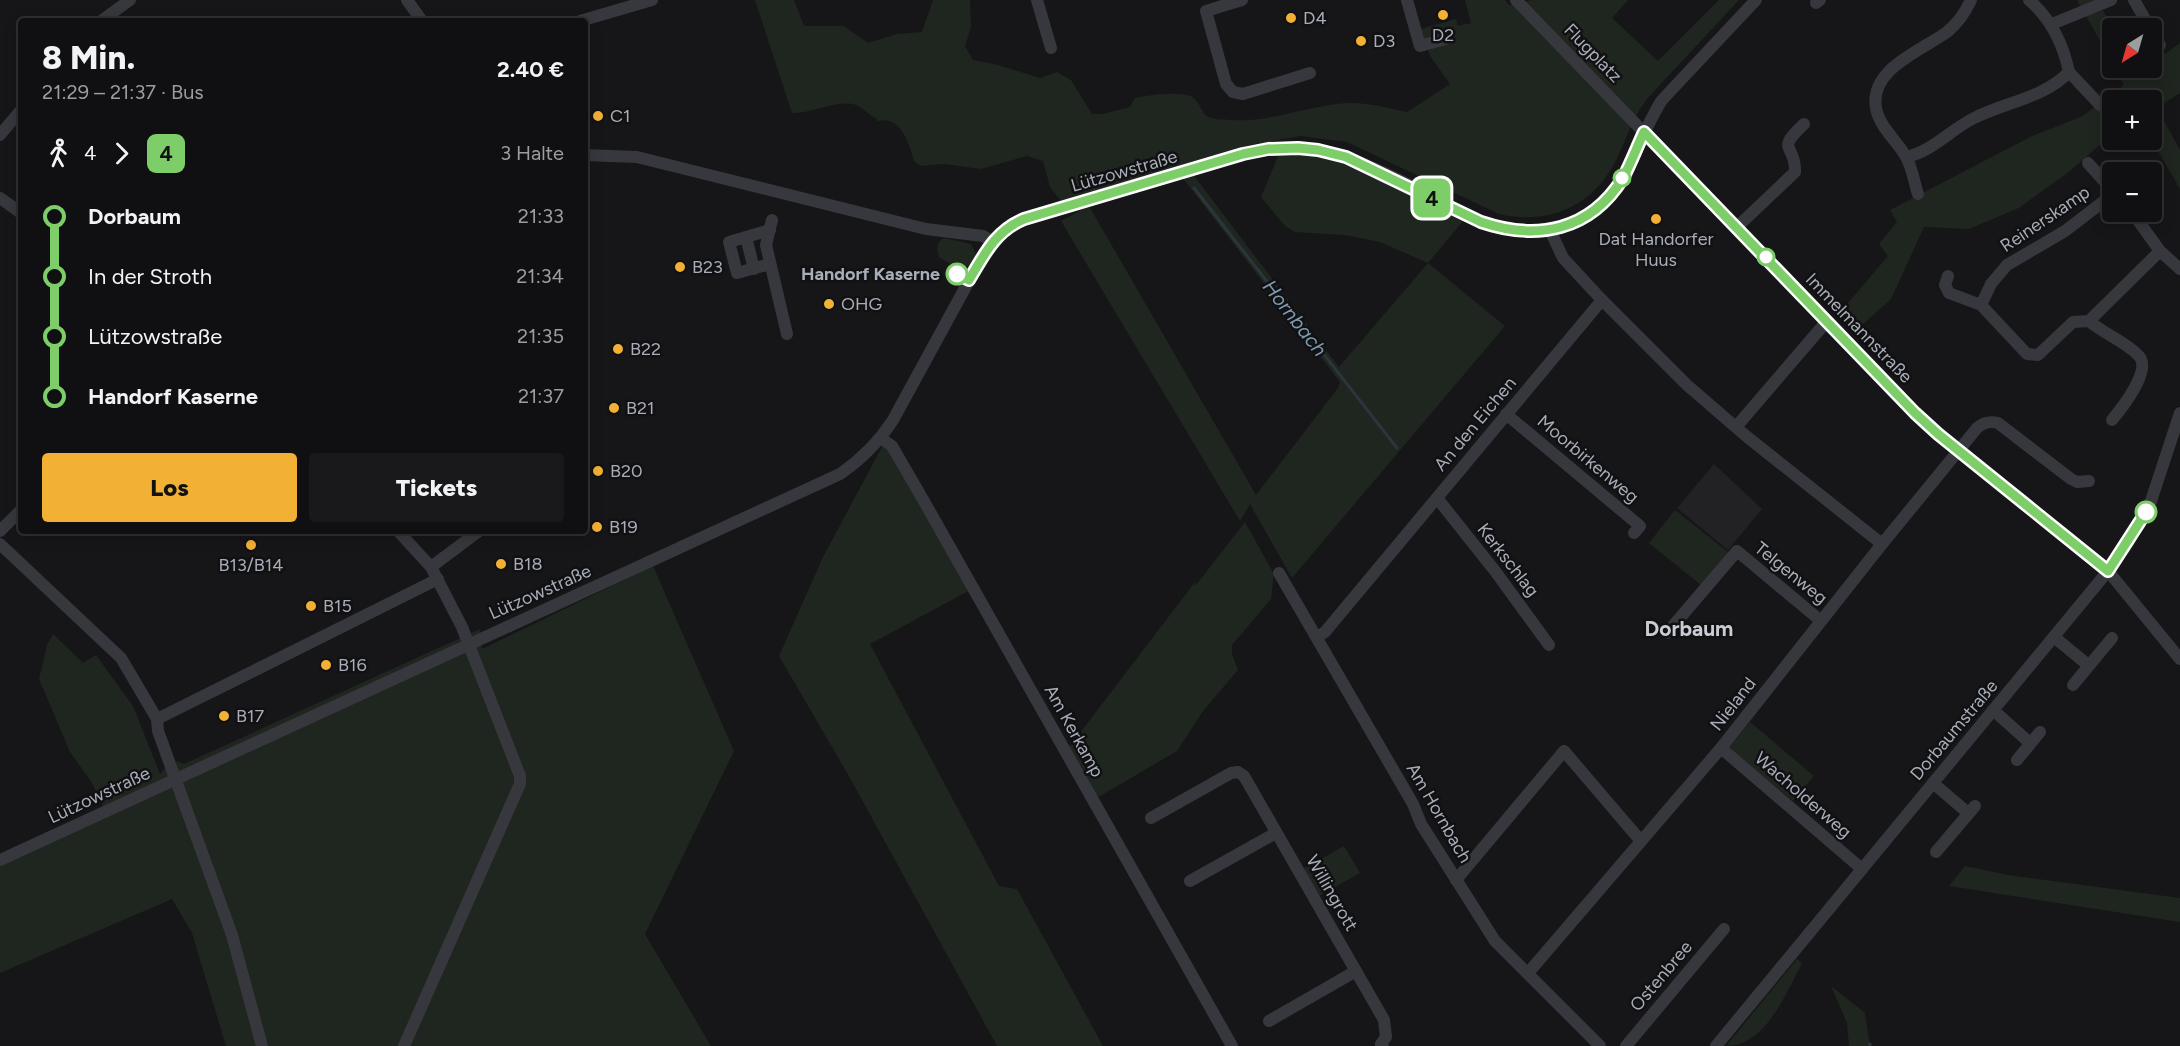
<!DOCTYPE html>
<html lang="de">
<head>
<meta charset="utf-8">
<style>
	body { margin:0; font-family:Figtree,sans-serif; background:#19191b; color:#f1f3f6; height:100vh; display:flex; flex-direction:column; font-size:22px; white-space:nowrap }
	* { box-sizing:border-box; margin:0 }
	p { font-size:20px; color:#9c9d9f }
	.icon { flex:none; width:33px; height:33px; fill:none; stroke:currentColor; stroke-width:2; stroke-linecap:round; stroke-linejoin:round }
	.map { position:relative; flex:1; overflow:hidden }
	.side { position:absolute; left:18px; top:18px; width:570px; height:516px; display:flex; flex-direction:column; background:#101012; border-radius:6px; box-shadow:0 3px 15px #0003,0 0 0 2px #303032 }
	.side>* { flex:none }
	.badge { padding:0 12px; border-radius:9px; font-size:21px; line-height:39px }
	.needle { width:39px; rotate:217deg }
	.fabs { position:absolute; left:2102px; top:18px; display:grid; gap:12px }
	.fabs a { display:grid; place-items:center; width:60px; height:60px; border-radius:6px; background:#101012; box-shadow:0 3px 15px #0003,0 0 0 2px #303032; font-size:30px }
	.map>.badge { position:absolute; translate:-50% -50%; box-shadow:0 0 0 3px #fff }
	.legs { display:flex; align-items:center; gap:9px; height:66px; padding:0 24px; font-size:20px }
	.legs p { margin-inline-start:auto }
	.headline { display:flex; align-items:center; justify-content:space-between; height:102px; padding:0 24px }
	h1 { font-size:33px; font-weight:800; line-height:45px }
	.button { display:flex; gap:12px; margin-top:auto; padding:12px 24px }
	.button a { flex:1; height:69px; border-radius:6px; background:#f2b134; color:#111; font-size:24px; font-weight:800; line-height:69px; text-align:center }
	.button a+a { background:#19191b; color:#f1f3f6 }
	ul { padding:0 24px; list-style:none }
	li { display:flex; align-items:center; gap:21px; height:60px; font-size:22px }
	li i { display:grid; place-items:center; width:9px; height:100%; margin:0 8px; background:currentColor }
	li i::after { content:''; width:15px; height:15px; margin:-8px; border:4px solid; border-radius:50%; background:#101012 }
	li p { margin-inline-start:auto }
	li:first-child i { background:linear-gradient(#0000 50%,currentColor 0) }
	li:last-child i { background:linear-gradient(currentColor 50%,#0000 0) }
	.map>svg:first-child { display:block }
	.built { fill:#222225 }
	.green { fill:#1e261f }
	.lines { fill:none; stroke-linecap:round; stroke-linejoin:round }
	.stream { stroke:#2c353c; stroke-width:3 }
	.minor { stroke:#37383d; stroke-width:12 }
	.line-1-casing { stroke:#fff; stroke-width:14 }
	.line-1 { stroke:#7dce69; stroke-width:9 }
	.poi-dot { fill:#f2b134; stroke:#111113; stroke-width:2 }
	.stop-1-dot { fill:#fff; stroke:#7dce69; stroke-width:3 }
	.labels { text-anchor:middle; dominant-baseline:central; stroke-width:5; stroke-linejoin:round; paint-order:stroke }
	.poi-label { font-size:18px; fill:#a8adb8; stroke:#111113; text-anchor:start }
	.street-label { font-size:18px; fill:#a8adb8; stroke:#111113 }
	.stop-label { font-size:18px; font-weight:bold; fill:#a8adb8; stroke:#111113; text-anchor:end }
	.water-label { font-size:20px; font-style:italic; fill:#7f9bb3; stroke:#111113 }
	.quarter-label { font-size:21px; font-weight:bold; fill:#c9ccd4; stroke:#111113 }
</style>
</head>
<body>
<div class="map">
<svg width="2180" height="1046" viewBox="0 0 2180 1046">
	<rect width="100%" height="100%" fill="#161618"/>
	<path class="built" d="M1714,464L1762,509L1728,550L1677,508Z"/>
	<g class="green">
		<path d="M755,0H794L804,26H844L868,43L897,34L922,32L933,0H970L971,27L965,46L973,60L998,65L1040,78L1057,72L1071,80L1092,114H1103L1130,107L1135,98C1148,95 1178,91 1190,96C1201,100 1200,115 1211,118C1217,120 1224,119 1230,120C1270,123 1308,105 1348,103C1367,102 1389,108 1407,112L1450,84L1430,56L1421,29L1456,19L1458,26L1471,23L1465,0H1505L1509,5L1532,0H1628L1612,18L1658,61L1719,0H1739L1646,100C1631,120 1625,144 1613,166C1590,208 1545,225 1499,214L1347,142L1300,136L1255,144L1061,201L1050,187L1043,161L1027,156L981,169L944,164L921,166L914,161C909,143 901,115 877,121L876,118C868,115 863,107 856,105C836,99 813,114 792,113Z"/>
		<path d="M2077,0H2097L2113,28L2112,62Z"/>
		<path d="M2180,43V93L2157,108L2180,150V189L2151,139V100H2112V134L2070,171L2019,208L1969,229L1924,227L1891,299L1853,333L1837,316L1888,256L1879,244L1897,222L1890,210L2032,136L2081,117L2124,85L2115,68H2135L2139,73L2147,68H2151V64Z"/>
		<path d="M1289,153L1315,156L1343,163L1463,221L1428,263L1505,326L1292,578L1250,504L1240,521L1061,221L1089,206L1256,495L1338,388L1340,382L1182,177L1192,173L1339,367L1428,263L1380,242L1345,235L1295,232L1285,226L1261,197L1279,154Z"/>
		<path d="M944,238L971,244L977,256L972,266L956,267L940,258C936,251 936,241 944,238Z"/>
		<path d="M883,445L894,454L976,587L870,644L999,886L1017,889L1103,1046H997L850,778L779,656L823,557Z"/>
		<path d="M1675,510L1728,552L1701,585L1649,543Z"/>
		<path d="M1245,522L1274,574L1271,599L1232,645V654L1238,670L1203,711L1177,751L1095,799L1067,750L1195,582L1196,585Z"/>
		<path d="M653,566L734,751L645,934L711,1046H226L192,933L172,899L0,973V866L107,815L92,783L70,752L39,679L47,645L53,634L83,663L96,655L133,706L160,774C165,767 169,765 177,761L184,764L480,629L482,649Z"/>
		<path d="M1750,722L1814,776L1793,801L1729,748Z"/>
		<path d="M1344,846L1360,873L1319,896L1303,869Z"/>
		<path d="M1965,866L2008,875L2180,898V922L1949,886Z"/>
		<path d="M1797,959L1802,963C1786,993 1766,1046 1726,1046Z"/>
		<path d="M1831,986L1865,1013L1870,1046H1849L1847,1023Z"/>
	</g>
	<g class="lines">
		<g class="stream">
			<path d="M1194,188L1397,448"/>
			<path d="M1870,1046V1044"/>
		</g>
		<g class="minor">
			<path d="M407,0L422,21"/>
			<path d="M1037,0L1051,48"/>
			<path d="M1242,0L1206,11L1226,84L1233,92L1243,94L1310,73"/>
			<path d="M1407,0L1420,46L1445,39"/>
			<path d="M1516,0L1915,413L1938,434L2108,571L2180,659"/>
			<path d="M2134,0L2150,28"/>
			<path d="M1816,3L1820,0"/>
			<path d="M101,21L130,0"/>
			<path d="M580,21L652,0"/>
			<path d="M2052,24L2111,0"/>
			<path d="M2151,30L2160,45"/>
			<path d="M2069,72L2100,105"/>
			<path d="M0,135L21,110"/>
			<path d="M585,155L637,157L926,229L983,236L992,241"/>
			<path d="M1906,157C1933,151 1950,130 1974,118C2006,102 2044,98 2069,72C2063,43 2051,19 2029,0"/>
			<path d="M2088,163L2112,190"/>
			<path d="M1918,194C1914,182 1912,166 1905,155C1896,140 1879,126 1876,108C1869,69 1921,51 1947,32C1958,23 1965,13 1971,0"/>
			<path d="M0,198L21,213"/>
			<path d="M2132,212L2160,251L2180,269"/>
			<path d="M772,220L766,245L787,334"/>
			<path d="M1737,227L1795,172C1796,143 1774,152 1804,124"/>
			<path d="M770,230L729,242L737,273L770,264"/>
			<path d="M746,237L754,269"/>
			<path d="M1948,276L1945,285L1949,293L1981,305L1991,284L2007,265L2065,231L2112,195"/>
			<path d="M1602,300L1687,385L1746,436L1882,544"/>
			<path d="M1981,305L2027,354L2038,355L2073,322L2089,321L2160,251"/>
			<path d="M2089,321C2104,334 2125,341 2139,356C2152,370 2122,408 2112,420"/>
			<path d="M1506,414L1640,526L1634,533"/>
			<path d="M1736,427L1827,321"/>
			<path d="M881,438L892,446L925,503L1232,1046"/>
			<path d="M1437,498L1495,571L1549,645"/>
			<path d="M0,531L21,510"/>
			<path d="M398,531L431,567L462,627L520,776V784L515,795L404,1046"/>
			<path d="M0,544L121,658L157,719L158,731L232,935L262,1046"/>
			<path d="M431,567L479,531"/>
			<path d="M1279,573L1413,804L1421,824L1495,941L1600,1046"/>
			<path d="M1667,633L1737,551L1821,621"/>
			<path d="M1317,637L1325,632L1340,614L1602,300L1563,258L1550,230"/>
			<path d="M2054,637L2088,665"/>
			<path d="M2073,685L2112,638"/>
			<path d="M1993,710L2030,743"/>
			<path d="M157,719L438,579"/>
			<path d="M1721,748L1862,869"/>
			<path d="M2017,760L2040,732"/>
			<path d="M1933,783L1968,813"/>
			<path d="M1151,818L1231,773L1238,772L1244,776L1384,1020L1386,1037L1381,1044L1383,1046"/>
			<path d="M1936,852L1975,806"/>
			<path d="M0,860L840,474C862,459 878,443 893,420L982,257L992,241L1011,224L1243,154C1261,150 1279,147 1298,148C1356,150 1429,197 1481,222C1537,241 1590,232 1622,178C1637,153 1646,125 1662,100L1756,0"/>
			<path d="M1456,880L1564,751L1640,840"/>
			<path d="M1190,881L1276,833"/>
			<path d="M1528,973L1721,748L1882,544L1977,428C1984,422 1990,421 1998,423L2071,479L2077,482L2089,481"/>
			<path d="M1269,1021L1356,971"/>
			<path d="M1626,1046L1724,929"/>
			<path d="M1716,1046L2108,571L2128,543L2151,501L2180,413"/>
		</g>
	</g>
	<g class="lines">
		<defs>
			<path id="line-1" d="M957,274L969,280C984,255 995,231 1024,219L1243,154L1268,149L1298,148L1318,150L1346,157L1481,222C1537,241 1590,231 1623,178C1631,163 1637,147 1644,132L1915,413L1938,434L2108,571L2146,512"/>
		</defs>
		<use href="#line-1" class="line-1-casing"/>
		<use href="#line-1" class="line-1"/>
	</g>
	<g class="poi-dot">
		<circle cx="1443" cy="15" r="6"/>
		<circle cx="1291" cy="18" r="6"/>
		<circle cx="1361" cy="41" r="6"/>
		<circle cx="598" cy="116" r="6"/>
		<circle cx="1656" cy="219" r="6"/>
		<circle cx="680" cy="267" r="6"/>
		<circle cx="829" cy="304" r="6"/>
		<circle cx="618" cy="349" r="6"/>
		<circle cx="614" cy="408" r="6"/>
		<circle cx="598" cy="471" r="6"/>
		<circle cx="597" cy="527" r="6"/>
		<circle cx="251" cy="545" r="6"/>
		<circle cx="501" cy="564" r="6"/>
		<circle cx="311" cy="606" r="6"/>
		<circle cx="326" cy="665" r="6"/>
		<circle cx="224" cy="716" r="6"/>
	</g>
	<g class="stop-1-dot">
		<circle cx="1622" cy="178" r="8"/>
		<circle cx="1766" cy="257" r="8"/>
		<circle cx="957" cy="274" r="10"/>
		<circle cx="2146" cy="512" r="10"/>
	</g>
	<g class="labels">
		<g class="poi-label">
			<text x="1303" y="18">D4</text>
			<text x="1443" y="35" text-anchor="middle">D2</text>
			<text x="1373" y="41">D3</text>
			<text x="610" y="116">C1</text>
			<text x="1656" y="239" text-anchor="middle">Dat Handorfer<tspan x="1656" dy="21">Huus</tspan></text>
			<text x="692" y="267">B23</text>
			<text x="841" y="304">OHG</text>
			<text x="630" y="349">B22</text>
			<text x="626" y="408">B21</text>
			<text x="610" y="471">B20</text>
			<text x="609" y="527">B19</text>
			<text x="513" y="564">B18</text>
			<text x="251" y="565" text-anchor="middle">B13/B14</text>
			<text x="323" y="606">B15</text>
			<text x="338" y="665">B16</text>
			<text x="236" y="716">B17</text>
		</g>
		<g class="street-label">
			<text transform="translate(1593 53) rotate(46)">Flugplatz</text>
			<text transform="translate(1124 171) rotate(-16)">Lützowstraße</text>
			<text transform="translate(2045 219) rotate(-34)">Reinerskamp</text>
			<text transform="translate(1859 328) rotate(46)">Immelmannstraße</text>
			<text transform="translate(1475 424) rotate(-50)">An den Eichen</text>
			<text transform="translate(1588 459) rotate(40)">Moorbirkenweg</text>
			<text transform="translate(1508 560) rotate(52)">Kerkschlag</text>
			<text transform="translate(1791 573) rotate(39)">Telgenweg</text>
			<text transform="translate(540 592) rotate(-24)">Lützowstraße</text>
			<text transform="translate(1733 704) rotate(-52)">Nieland</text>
			<text transform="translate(1954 730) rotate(-50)">Dorbaumstraße</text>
			<text transform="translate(1074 731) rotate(61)">Am Kerkamp</text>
			<text transform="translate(99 795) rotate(-25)">Lützowstraße</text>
			<text transform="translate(1803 795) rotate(41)">Wacholderweg</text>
			<text transform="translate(1439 813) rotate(60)">Am Hornbach</text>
			<text transform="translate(1332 893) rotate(60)">Willingrott</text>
			<text transform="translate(1661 976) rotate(-50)">Ostenbree</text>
		</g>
		<g class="stop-label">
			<text x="940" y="274">Handorf Kaserne</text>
		</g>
		<g class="water-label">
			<text transform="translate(1295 318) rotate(52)">Hornbach</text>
		</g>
		<g class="quarter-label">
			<text x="1689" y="628">Dorbaum</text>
		</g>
	</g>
</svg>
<div class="fabs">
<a><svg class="needle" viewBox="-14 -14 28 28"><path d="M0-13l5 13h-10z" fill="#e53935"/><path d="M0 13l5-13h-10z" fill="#9c9d9f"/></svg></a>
<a>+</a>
<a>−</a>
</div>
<b class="badge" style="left:1432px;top:198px;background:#7dce69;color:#111">4</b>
<section class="side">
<div class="headline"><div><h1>8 Min.</h1><p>21:29 – 21:37 · Bus</p></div><b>2.40 €</b></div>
<div class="legs"><svg class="icon" aria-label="walk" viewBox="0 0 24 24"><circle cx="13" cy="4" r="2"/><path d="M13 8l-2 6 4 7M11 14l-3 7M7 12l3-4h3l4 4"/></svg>4<svg class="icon" aria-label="forward" viewBox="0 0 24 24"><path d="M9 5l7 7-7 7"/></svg><b class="badge" style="background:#7dce69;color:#111">4</b><p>3 Halte</p></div>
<ul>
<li><i style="color:#7dce69"></i><b>Dorbaum</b><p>21:33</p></li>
<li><i style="color:#7dce69"></i><span>In der Stroth</span><p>21:34</p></li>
<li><i style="color:#7dce69"></i><span>Lützowstraße</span><p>21:35</p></li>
<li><i style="color:#7dce69"></i><b>Handorf Kaserne</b><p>21:37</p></li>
</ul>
<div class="button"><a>Los</a><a>Tickets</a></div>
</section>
</div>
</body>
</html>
